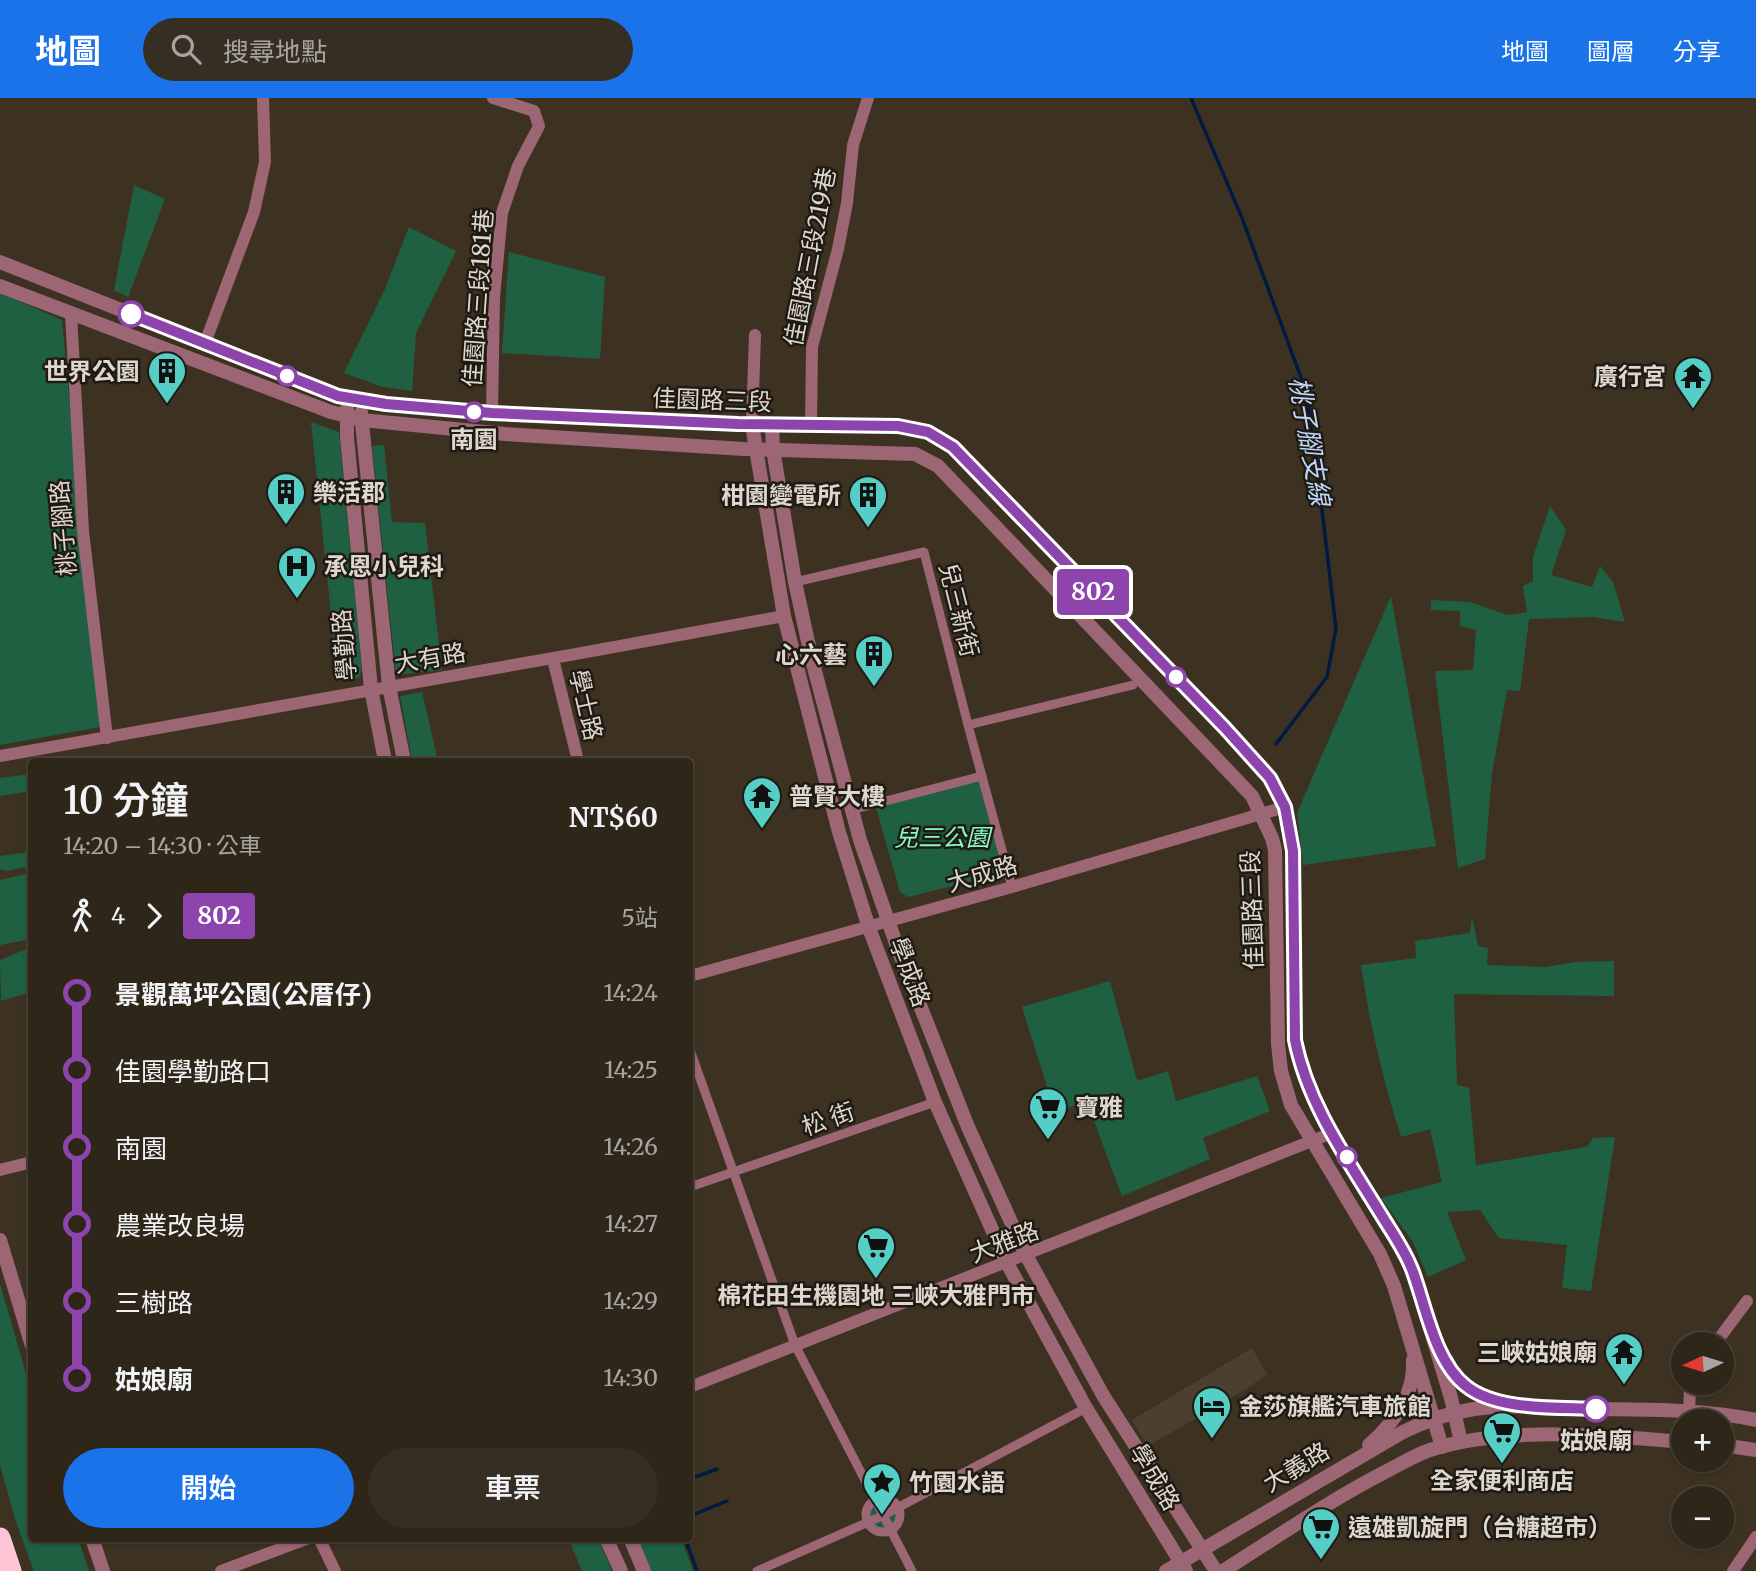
<!DOCTYPE html>
<html lang="zh-TW">
<head>
<meta charset="utf-8">
<style>
	body { margin:0; font-family:Merriweather,"Noto Sans TC",serif; background:#362e22; color:#f1f3f6; height:100vh; display:flex; flex-direction:column; font-size:26px; white-space:nowrap }
	* { box-sizing:border-box; margin:0 }
	p { font-size:23px; color:#a7a5a2 }
	.icon { flex:none; width:38px; height:38px; fill:none; stroke:currentColor; stroke-width:2; stroke-linecap:round; stroke-linejoin:round }
	.map { position:relative; flex:1; overflow:hidden }
	.sheet { position:absolute; left:28px; top:660px; width:665px; height:784px; display:flex; flex-direction:column; background:#2e2619; border-radius:7px; box-shadow:0 2px 5px #0004,0 0 0 2px #494338 }
	.sheet>* { flex:none }
	.badge { padding:0 14px; border-radius:5px; font-size:24px; line-height:46px }
	.needle { width:46px; rotate:266deg }
	.buttons { position:absolute; left:1671px; top:1234px; display:grid; gap:14px }
	.buttons a { display:grid; place-items:center; width:63px; height:63px; border-radius:50%; background:#2e2619; box-shadow:0 2px 5px #0004,0 0 0 2px #494338; font-size:35px }
	.map>.badge { position:absolute; translate:-50% -50%; box-shadow:0 0 0 4px #fff }
	.legs { display:flex; align-items:center; gap:10px; height:77px; padding:0 35px; font-size:23px }
	.legs p { margin-inline-start:auto }
	.headline { display:flex; align-items:center; justify-content:space-between; height:119px; padding:0 35px }
	h1 { font-size:38px; font-weight:600; line-height:52px }
	.button { display:flex; gap:14px; margin-top:auto; padding:14px 35px }
	.button a { flex:1; height:80px; border-radius:42px; background:#1a73e8; color:#fff; font-size:28px; font-weight:600; line-height:80px; text-align:center }
	.button a+a { background:#362e22; color:#f1f3f6 }
	ul { padding:0 35px; list-style:none }
	li { display:flex; align-items:center; gap:24px; height:77px; font-size:26px }
	li i { display:grid; place-items:center; width:10px; height:100%; margin:0 9px; background:currentColor }
	li i::after { content:''; width:18px; height:18px; margin:-9px; border:5px solid; border-radius:50%; background:#2e2619 }
	li p { margin-inline-start:auto }
	li:first-child i { background:linear-gradient(#0000 50%,currentColor 0) }
	li:last-child i { background:linear-gradient(currentColor 50%,#0000 0) }
	header { display:flex; align-items:center; gap:42px; box-sizing:border-box; height:98px; padding:0 35px; background:#1a73e8; color:#fff }
	header strong { font-size:33px }
	nav { display:flex; gap:38px; margin-inline-start:auto; font-size:24px }
	.search { width:490px; height:63px; background:#362e22; display:flex; align-items:center; gap:18px; box-sizing:border-box; padding:0 24px; border-radius:38px; color:#a7a5a2; font-size:26px }
	.map>svg:first-child { display:block }
	.commercial { fill:#4a3f31 }
	.green { fill:#1f6043 }
	.lines { fill:none; stroke-linecap:round; stroke-linejoin:round }
	.stream { stroke:#001a42; stroke-width:3.5 }
	.pedestrian { stroke:#9d6675; stroke-width:9 }
	.minor { stroke:#9d6675; stroke-width:12 }
	.tertiary { stroke:#9d6675; stroke-width:14 }
	.motorway { stroke:#fec6d4; stroke-width:21 }
	.line-1-casing { stroke:#fff; stroke-width:16 }
	.line-1 { stroke:#8e44ad; stroke-width:10 }
	.stop-1-dot { fill:#fff; stroke:#8e44ad; stroke-width:3.5 }
	.labels { text-anchor:middle; dominant-baseline:central; stroke-width:5; stroke-linejoin:round; paint-order:stroke }
	.street-label { font-size:24px; fill:#ded7cd; stroke:#1f1a13 }
	.poi-label { font-size:24px; font-weight:bold; fill:#ded7cd; stroke:#1f1a13; text-anchor:start }
	.stop-label { font-size:24px; font-weight:bold; fill:#ded7cd; stroke:#1f1a13 }
	.park-label { font-size:24px; font-style:italic; fill:#84f9c0; stroke:#1f1a13 }
	.water-label { font-size:26px; font-style:italic; fill:#bfd7f9; stroke:#1f1a13 }
</style>
</head>
<body>
<header>
<strong>地圖</strong>
<div class="search"><svg class="icon" aria-label="search" viewBox="0 0 24 24"><circle cx="10" cy="10" r="6"/><path d="M15 15l6 6"/></svg>搜尋地點</div>
<nav><a>地圖</a><a>圖層</a><a>分享</a></nav>
</header>
<div class="map">
<svg width="1756" height="1473" viewBox="0 0 1756 1473">
	<rect width="100%" height="100%" fill="#3d3221"/>
	<path class="commercial" d="M1252,1250L1267,1276L1245,1292L1148,1348L1132,1322Z"/>
	<g class="green">
		<path d="M134,87L165,101L128,199L114,192Z"/>
		<path d="M409,129L456,153L416,235L412,293L383,289L344,275L385,191Z"/>
		<path d="M509,154L605,179L600,261L502,255Z"/>
		<path d="M0,195L62,222L100,629L0,647Z"/>
		<path d="M311,324L339,334L362,571L359,580L338,583Z"/>
		<path d="M384,347L392,424L425,425L442,572L396,577L372,348Z"/>
		<path d="M1550,408L1566,432L1551,477L1592,489L1600,468L1613,484L1625,524L1594,519L1529,521L1520,593L1507,592L1492,675L1485,761L1458,770L1435,573L1473,572L1476,532L1460,528V513L1431,512V502L1470,504L1507,517L1527,514L1523,488L1533,483V459Z"/>
		<path d="M1391,498L1436,748L1303,767L1297,715Z"/>
		<path d="M422,594L438,663H412L400,598Z"/>
		<path d="M31,676V693L0,698V680Z"/>
		<path d="M982,678L1008,774L908,799L900,794L875,706Z"/>
		<path d="M31,754V768L6,773L0,771V758Z"/>
		<path d="M31,775V841L0,847V782Z"/>
		<path d="M1472,819L1478,848L1488,850L1487,867L1545,869L1576,864L1614,863V898L1454,896L1457,987L1469,990L1476,1067L1587,1049L1593,1040L1615,1039L1591,1193L1562,1190L1567,1147L1499,1140L1480,1112L1447,1114L1466,1162L1428,1179L1413,1144L1381,1100L1442,1084L1430,1031L1401,1039C1383,982 1370,927 1361,867L1416,860L1415,843L1470,835Z"/>
		<path d="M31,849V894L1,903L0,862Z"/>
		<path d="M1110,883L1137,983L1168,973L1176,1003L1257,978L1270,1013L1203,1040L1210,1061L1122,1098L1087,1004L1055,1014L1022,909Z"/>
		<path d="M0,1186L31,1293L32,1440H78L89,1473H34L16,1424L0,1367Z"/>
		<circle cx="883" cy="1417" r="17"/>
		<path d="M568,1440H598L612,1473H582Z"/>
		<path d="M635,1440H681L693,1473H650Z"/>
	</g>
	<g class="lines">
		<g class="stream">
			<path d="M1191,0L1242,120L1306,293L1323,420L1336,531L1327,579L1276,646"/>
			<path d="M690,1381L717,1371"/>
			<path d="M690,1418L727,1403"/>
			<path d="M685,1440L697,1473"/>
		</g>
		<g class="pedestrian">
			<path d="M795,484L924,454L968,627L1012,789"/>
			<path d="M968,627L1133,587"/>
			<path d="M851,712L982,678"/>
			<path d="M690,952L795,1247L912,1473"/>
			<path d="M690,1089L935,1004"/>
			<circle cx="883" cy="1417" r="17"/>
			<path d="M757,1473L882,1418L1086,1310"/>
		</g>
		<g class="minor">
			<path d="M71,216L83,433L107,640"/>
			<path d="M205,245L254,114L265,64L263,0"/>
			<path d="M492,315L494,199L502,115L518,68L539,28L534,13L493,0"/>
			<path d="M752,327L755,237"/>
			<path d="M811,328L812,249L838,151L847,105L853,47L868,0"/>
			<path d="M553,561L578,663"/>
			<path d="M0,658C262,612 523,566 784,518"/>
			<path d="M690,878L1012,789L1285,709"/>
			<path d="M0,1072L32,1064"/>
			<path d="M1715,1246L1747,1203"/>
			<path d="M690,1289L1332,1035"/>
			<path d="M1689,1314L1690,1290L1693,1284"/>
			<path d="M319,1440L335,1473"/>
			<path d="M221,1473L309,1440"/>
			<path d="M1733,1473L1756,1439"/>
		</g>
		<g class="tertiary">
			<path d="M0,164L338,298L385,306L492,315L752,327L898,328L928,334L953,349L1225,630L1270,680L1285,709L1293,753L1295,942C1304,990 1328,1029 1353,1070C1371,1099 1388,1129 1406,1158L1413,1174L1451,1300L1461,1344"/>
			<path d="M0,188L331,314L362,322L505,336L744,351L915,356L938,368L1252,698L1272,740L1275,752L1278,946L1281,973L1291,1007L1380,1156L1394,1188L1442,1349"/>
			<path d="M347,310V339L371,591L385,663"/>
			<path d="M361,315L389,588L404,663"/>
			<path d="M752,327L784,518L839,734L869,830L935,1004L1007,1165L1086,1310L1186,1473"/>
			<path d="M772,327L773,351L795,484L812,562L860,742L899,854L968,1029L1026,1157L1104,1299L1216,1473"/>
			<path d="M0,1142L32,1248"/>
			<path d="M1446,1261C1457,1285 1478,1300 1505,1304"/>
			<path d="M1369,1347C1394,1325 1415,1296 1413,1262"/>
			<path d="M1722,1347L1756,1352"/>
			<path d="M92,1440L103,1473"/>
			<path d="M606,1440L621,1473"/>
			<path d="M630,1440L644,1473"/>
			<path d="M1166,1473L1403,1334C1425,1323 1449,1315 1474,1311C1509,1306 1559,1309 1596,1311C1649,1312 1704,1311 1756,1322"/>
			<path d="M1223,1473C1277,1439 1330,1402 1387,1373C1401,1366 1415,1357 1430,1352C1504,1328 1606,1337 1684,1344"/>
		</g>
		<path class="motorway" d="M0,1440L11,1473"/>
	</g>
	<g class="lines">
		<defs>
			<path id="line-1" d="M131,216L338,298L386,306L492,315L738,326L898,328L928,334L953,349L1225,630L1270,680L1285,709L1293,753L1295,942C1308,1007 1348,1062 1382,1118C1393,1136 1406,1154 1413,1174C1426,1209 1435,1264 1466,1288C1497,1313 1558,1309 1596,1311"/>
		</defs>
		<use href="#line-1" class="line-1-casing"/>
		<use href="#line-1" class="line-1"/>
	</g>
	<defs>
		<symbol id="building-pin" viewBox="-11 -11 22 30"><path d="M0 17L-7.5 6A9.5 9.5 0 1 1 7.5 6Z" fill="#55cec6" stroke="#1f1a13"/><path d="M-4-6H4V6H1V3H-1V6H-4ZM-2.5-4.3h1.7v1.8h-1.7ZM.8-4.3h1.7v1.8H.8ZM-2.5-1h1.7V.8h-1.7ZM.8-1h1.7V.8H.8Z" fill="#111"/></symbol>
		<symbol id="temple-pin" viewBox="-11 -11 22 30"><path d="M0 17L-7.5 6A9.5 9.5 0 1 1 7.5 6Z" fill="#55cec6" stroke="#1f1a13"/><path d="M0-6L5-2H3V0L6.5 2.5H4V6H1.5V3h-3V6H-4V2.5H-6.5L-3 0V-2H-5Z" fill="#111"/></symbol>
		<symbol id="hospital-pin" viewBox="-11 -11 22 30"><path d="M0 17L-7.5 6A9.5 9.5 0 1 1 7.5 6Z" fill="#55cec6" stroke="#1f1a13"/><path d="M-5-5h3v3.5h4V-5h3V5h-3V1.5h-4V5h-3Z" fill="#111"/></symbol>
		<symbol id="supermarket-pin" viewBox="-11 -11 22 30"><path d="M0 17L-7.5 6A9.5 9.5 0 1 1 7.5 6Z" fill="#55cec6" stroke="#1f1a13"/><path d="M-6-5.5h2.5l.6 2H6L4.5 2H-2.5L-4.4-4H-6ZM-1.5 3.2a1.3 1.3 0 1 0 .1 0ZM3 3.2a1.3 1.3 0 1 0 .1 0Z" fill="#111"/></symbol>
		<symbol id="hotel-pin" viewBox="-11 -11 22 30"><path d="M0 17L-7.5 6A9.5 9.5 0 1 1 7.5 6Z" fill="#55cec6" stroke="#1f1a13"/><path d="M-6-4.5h1.5V1H6V5H4.5V3h-9V5H-6ZM-4 0a1.8 1.8 0 1 1 3.6 0ZM.5 0V-2.5h3Q6-2.5 6 0Z" fill="#111"/></symbol>
		<symbol id="sight-pin" viewBox="-11 -11 22 30"><path d="M0 17L-7.5 6A9.5 9.5 0 1 1 7.5 6Z" fill="#55cec6" stroke="#1f1a13"/><path d="M0-6L1.8-2.2L6-1.7L2.9 1.2L3.7 5.4L0 3.3L-3.7 5.4L-2.9 1.2L-6-1.7L-1.8-2.2Z" fill="#111"/></symbol>
	</defs>
	<g fill-rule="evenodd">
		<use href="#building-pin" x="145" y="251" width="44" height="60"/>
		<use href="#temple-pin" x="1671" y="256" width="44" height="60"/>
		<use href="#building-pin" x="264" y="372" width="44" height="60"/>
		<use href="#building-pin" x="846" y="375" width="44" height="60"/>
		<use href="#hospital-pin" x="275" y="446" width="44" height="60"/>
		<use href="#building-pin" x="852" y="534" width="44" height="60"/>
		<use href="#temple-pin" x="740" y="676" width="44" height="60"/>
		<use href="#supermarket-pin" x="1026" y="987" width="44" height="60"/>
		<use href="#supermarket-pin" x="854" y="1126" width="44" height="60"/>
		<use href="#temple-pin" x="1602" y="1232" width="44" height="60"/>
		<use href="#hotel-pin" x="1190" y="1286" width="44" height="60"/>
		<use href="#supermarket-pin" x="1480" y="1311" width="44" height="60"/>
		<use href="#sight-pin" x="860" y="1362" width="44" height="60"/>
		<use href="#supermarket-pin" x="1299" y="1407" width="44" height="60"/>
	</g>
	<g class="stop-1-dot">
		<circle cx="131" cy="216" r="12"/>
		<circle cx="287" cy="278" r="9"/>
		<circle cx="474" cy="314" r="9"/>
		<circle cx="1176" cy="579" r="9"/>
		<circle cx="1347" cy="1059" r="9"/>
		<circle cx="1596" cy="1311" r="12"/>
	</g>
	<g class="labels">
		<g class="street-label">
			<text transform="translate(810 159) rotate(-79)">佳園路三段219巷</text>
			<text transform="translate(478 200) rotate(-86)">佳園路三段181巷</text>
			<text transform="translate(712 302) rotate(2)">佳園路三段</text>
			<text transform="translate(63 430) rotate(-95)">桃子腳路</text>
			<text transform="translate(959 512) rotate(76)">兒三新街</text>
			<text transform="translate(344 547) rotate(-95)">學勤路</text>
			<text transform="translate(430 560) rotate(-10)">大有路</text>
			<text transform="translate(586 607) rotate(77)">學士路</text>
			<text transform="translate(982 776) rotate(-16)">大成路</text>
			<text transform="translate(1252 812) rotate(-92)">佳園路三段</text>
			<text transform="translate(910 874) rotate(69)">學成路</text>
			<text transform="translate(828 1021) rotate(-19)">松 街</text>
			<text transform="translate(1004 1144) rotate(-21)">大雅路</text>
			<text transform="translate(1296 1369) rotate(-31)">大義路</text>
			<text transform="translate(1155 1379) rotate(59)">學成路</text>
		</g>
		<g class="poi-label">
			<text x="140" y="273" text-anchor="end">世界公園</text>
			<text x="1666" y="278" text-anchor="end">廣行宮</text>
			<text x="313" y="394">樂活郡</text>
			<text x="841" y="397" text-anchor="end">柑園變電所</text>
			<text x="324" y="468">承恩小兒科</text>
			<text x="847" y="556" text-anchor="end">心六藝</text>
			<text x="789" y="698">普賢大樓</text>
			<text x="1075" y="1009">寶雅</text>
			<text x="876" y="1197" text-anchor="middle">棉花田生機園地 三峽大雅門市</text>
			<text x="1597" y="1254" text-anchor="end">三峽姑娘廟</text>
			<text x="1239" y="1308">金莎旗艦汽車旅館</text>
			<text x="1502" y="1382" text-anchor="middle">全家便利商店</text>
			<text x="909" y="1384">竹園水語</text>
			<text x="1348" y="1429">遠雄凱旋門（台糖超市）</text>
		</g>
		<g class="stop-label">
			<text x="474" y="341">南園</text>
			<text x="1596" y="1342">姑娘廟</text>
		</g>
		<g class="park-label">
			<text x="942" y="739">兒三公園</text>
		</g>
		<g class="water-label">
			<text transform="translate(1310 343) rotate(80)">桃子腳支線</text>
		</g>
	</g>
</svg>
<div class="buttons">
<a><svg class="needle" viewBox="-14 -14 28 28"><path d="M0-13l5 13h-10z" fill="#e53935"/><path d="M0 13l5-13h-10z" fill="#a7a5a2"/></svg></a>
<a>+</a>
<a>−</a>
</div>
<b class="badge" style="left:1093px;top:494px;background:#8e44ad;color:#fff">802</b>
<section class="sheet">
<div class="headline"><div><h1>10 分鐘</h1><p>14:20 – 14:30 · 公車</p></div><b>NT$60</b></div>
<div class="legs"><svg class="icon" aria-label="walk" viewBox="0 0 24 24"><circle cx="13" cy="4" r="2"/><path d="M13 8l-2 6 4 7M11 14l-3 7M7 12l3-4h3l4 4"/></svg>4<svg class="icon" aria-label="forward" viewBox="0 0 24 24"><path d="M9 5l7 7-7 7"/></svg><b class="badge" style="background:#8e44ad;color:#fff">802</b><p>5站</p></div>
<ul>
<li><i style="color:#8e44ad"></i><b>景觀萬坪公園(公厝仔)</b><p>14:24</p></li>
<li><i style="color:#8e44ad"></i><span>佳園學勤路口</span><p>14:25</p></li>
<li><i style="color:#8e44ad"></i><span>南園</span><p>14:26</p></li>
<li><i style="color:#8e44ad"></i><span>農業改良場</span><p>14:27</p></li>
<li><i style="color:#8e44ad"></i><span>三樹路</span><p>14:29</p></li>
<li><i style="color:#8e44ad"></i><b>姑娘廟</b><p>14:30</p></li>
</ul>
<div class="button"><a>開始</a><a>車票</a></div>
</section>
</div>
</body>
</html>
